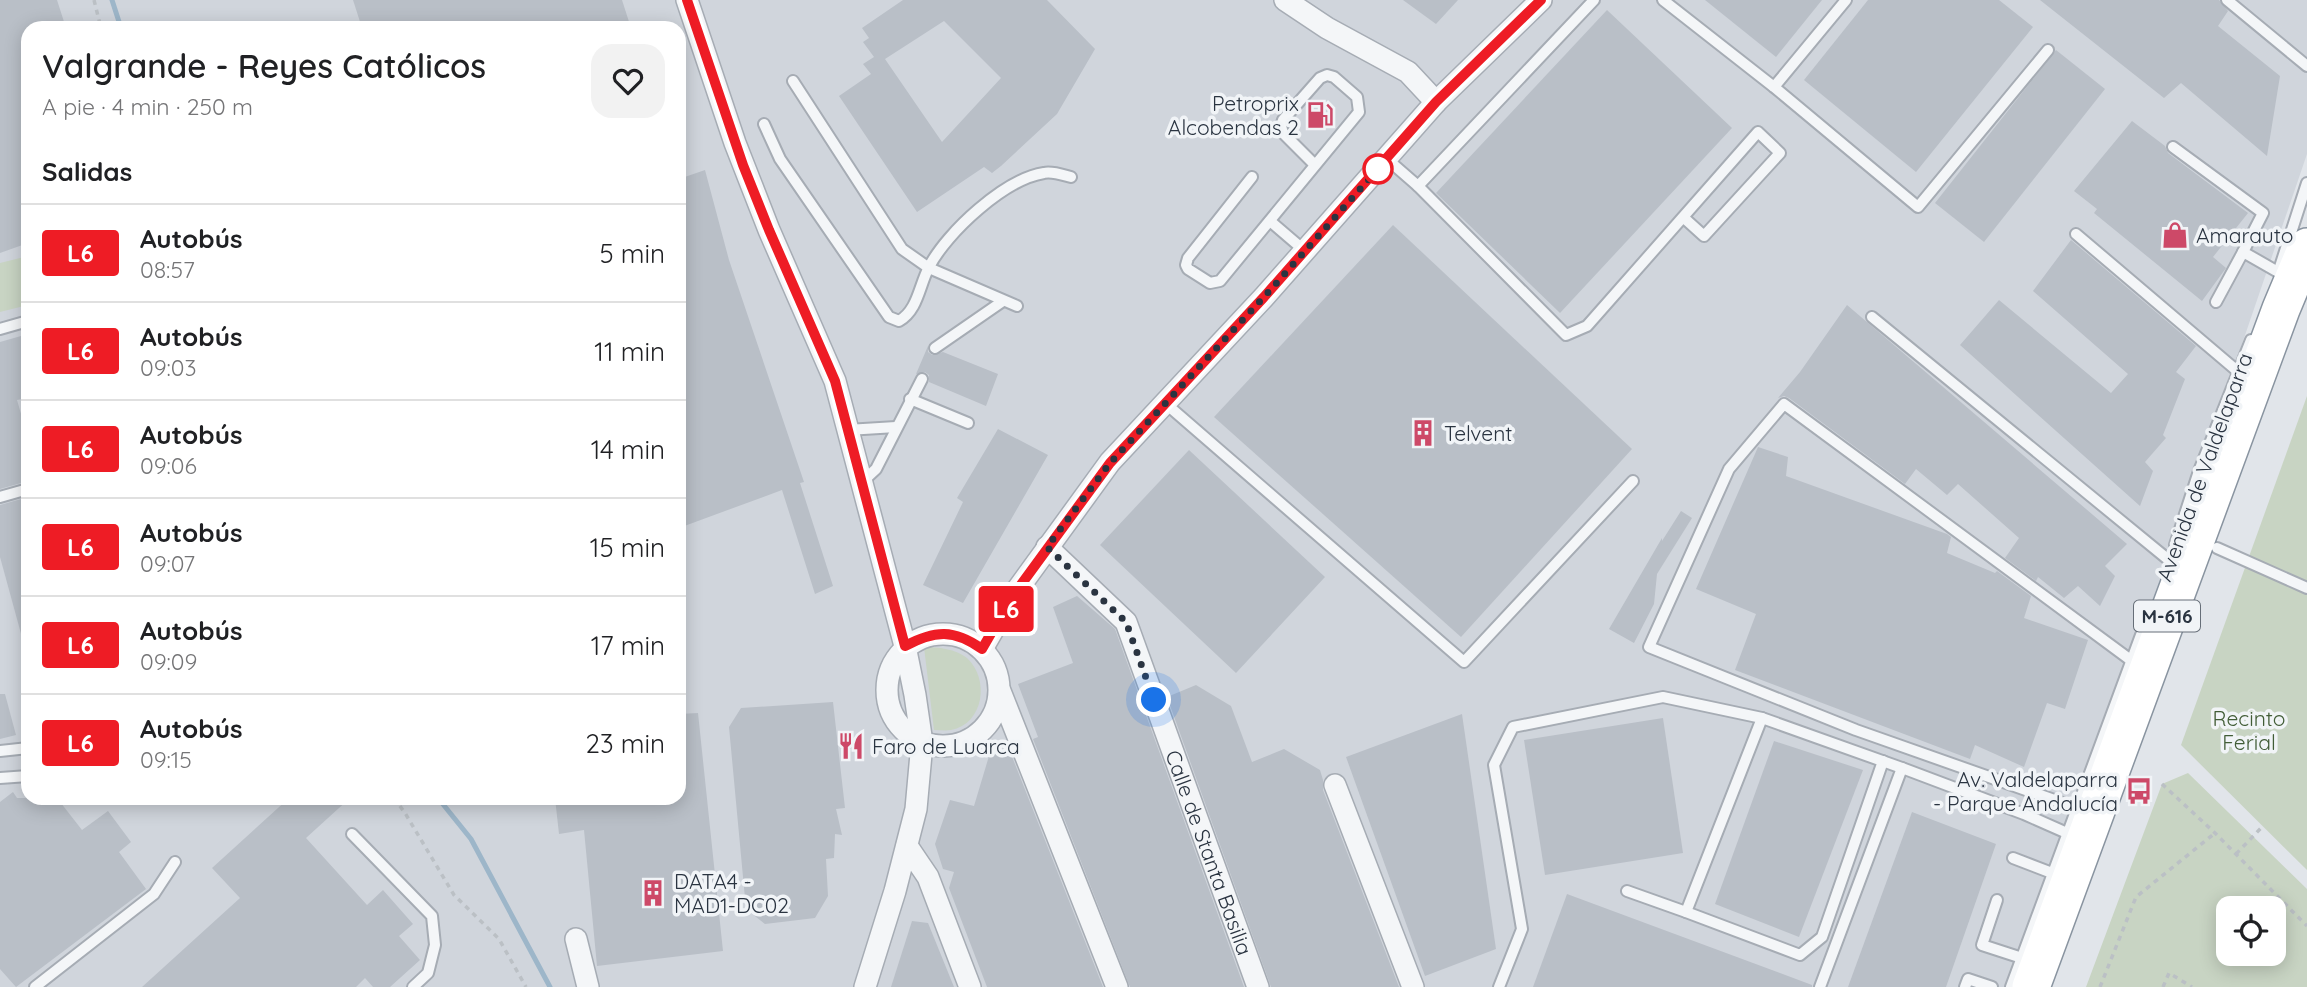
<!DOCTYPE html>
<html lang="es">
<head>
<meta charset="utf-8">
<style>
	body { margin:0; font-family:Quicksand,sans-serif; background:#f2f2f2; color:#202124; height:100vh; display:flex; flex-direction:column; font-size:26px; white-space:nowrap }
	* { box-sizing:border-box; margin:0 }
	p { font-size:23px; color:#757577 }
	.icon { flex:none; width:38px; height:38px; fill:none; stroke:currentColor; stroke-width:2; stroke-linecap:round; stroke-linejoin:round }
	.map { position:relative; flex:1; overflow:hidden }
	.drawer { position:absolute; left:21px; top:21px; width:665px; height:784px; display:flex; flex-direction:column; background:#fff; border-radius:21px; box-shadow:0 4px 18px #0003 }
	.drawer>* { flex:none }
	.badge { padding:0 14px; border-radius:5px; font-size:24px; line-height:46px }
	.buttons { position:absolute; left:2216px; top:896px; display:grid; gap:14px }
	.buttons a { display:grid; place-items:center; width:70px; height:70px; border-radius:14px; background:#fff; box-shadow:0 4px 18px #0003; font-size:35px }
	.you { position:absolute; width:35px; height:35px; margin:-18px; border:5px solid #fff; border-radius:50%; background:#1a73e8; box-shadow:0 0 0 10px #1a73e833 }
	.map>.badge { position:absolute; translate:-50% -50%; box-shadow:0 0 0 4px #fff }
	h2 { padding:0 21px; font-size:26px; line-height:63px }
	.round { display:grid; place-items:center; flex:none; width:74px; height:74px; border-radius:21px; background:#f2f2f2 }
	.headline { display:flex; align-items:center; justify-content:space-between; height:119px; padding:0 21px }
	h1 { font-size:33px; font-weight:600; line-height:52px }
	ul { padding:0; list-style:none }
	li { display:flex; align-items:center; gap:21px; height:98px; padding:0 21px; border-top:2px solid #e0e0e0 }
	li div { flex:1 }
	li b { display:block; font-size:26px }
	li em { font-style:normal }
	li .badge { min-width:77px; font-weight:700; text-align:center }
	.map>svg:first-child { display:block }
	.built { fill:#d0d5dc; fill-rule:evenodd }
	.green { fill:#c8d4c3; fill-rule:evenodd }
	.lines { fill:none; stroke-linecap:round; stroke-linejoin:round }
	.stream { stroke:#9db6c9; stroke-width:5 }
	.building { fill:#b9bfc7; fill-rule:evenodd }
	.lane-casing { stroke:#a6acb4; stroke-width:14 }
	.street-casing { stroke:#a6acb4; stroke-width:24 }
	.highway-casing { stroke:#8994a0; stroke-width:40 }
	.path { stroke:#bbc0c5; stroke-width:3.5; stroke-dasharray:5 5; stroke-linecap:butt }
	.lane { stroke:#f4f6f8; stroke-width:10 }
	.street { stroke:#f4f6f8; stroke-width:21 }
	.highway { stroke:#fff; stroke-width:37 }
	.line-casing { stroke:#fff; stroke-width:16 }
	.line { stroke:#ee1c25; stroke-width:10 }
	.walk { stroke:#2a3441; stroke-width:7; stroke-dasharray:0 12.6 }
	.stop-dot { fill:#fff; stroke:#ee1c25; stroke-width:3.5 }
	.labels { text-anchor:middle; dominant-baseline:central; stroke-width:7; stroke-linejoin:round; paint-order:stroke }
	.shield { fill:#f1f4f7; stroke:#666e78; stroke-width:2 }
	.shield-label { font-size:19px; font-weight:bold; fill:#2a3441 }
	.poi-label { font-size:21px; fill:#2a3441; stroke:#f1f4f7; text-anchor:start }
	.street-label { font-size:21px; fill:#2a3441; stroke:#f1f4f7 }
	.park-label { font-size:21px; fill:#425d37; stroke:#f1f4f7 }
</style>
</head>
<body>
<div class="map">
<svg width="2307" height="987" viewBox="0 0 2307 987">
	<rect width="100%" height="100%" fill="#e1e5ea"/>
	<path class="built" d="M0,0H2307V154L2022,987H0ZM28,28H679V798H28Z"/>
	<g class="green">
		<path d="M28,256V305L0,312V263Z"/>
		<path d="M2307,396V870L2181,745Z"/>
		<path d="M924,647C938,647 956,649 967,658C990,679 984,724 951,730C946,731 940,730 934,730Z"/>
		<path d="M2188,773L2307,889V987H2086L2162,784ZM2273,908V954H2228V908Z"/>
	</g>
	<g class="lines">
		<g class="stream">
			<path d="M112,0L121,28"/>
			<path d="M438,798L471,839L550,987"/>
		</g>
	</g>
	<g class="building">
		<path d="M0,0H57L66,28H28V243L0,253Z"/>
		<path d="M353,0H622L631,28H362Z"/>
		<path d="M903,0H1047L1095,49L1057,114L1001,166L992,173L984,167L917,212L839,96L871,74L863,64L874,57L863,42L869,38L862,28ZM944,21L1001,78L942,142L885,59Z"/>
		<path d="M1403,0H1458L1436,24Z"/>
		<path d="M1705,0H1822L1776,57Z"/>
		<path d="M1868,0H1999L2033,27L1916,172L1804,80Z"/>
		<path d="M2040,0H2219L2228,11L2218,26L2280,76L2267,156L2181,83L2164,98Z"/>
		<path d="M1607,10L1732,128L1560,313L1436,193Z"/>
		<path d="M2056,50L2105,89L1984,242L1935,203Z"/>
		<path d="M2132,121L2165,146L2168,153L2248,213L2213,257L2226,268L2202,301L2094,213L2097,209L2074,191Z"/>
		<path d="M705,170L729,260L804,482L800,483L833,586L815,594L782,490L679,528V179Z"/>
		<path d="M1393,225L1632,449L1461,637L1214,417Z"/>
		<path d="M2071,240L2196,346L2176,372L2185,379L2163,435L2166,438L2145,462L2153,471L2140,506L1960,345L1999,300L2111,393L2128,374L2033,291Z"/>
		<path d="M1847,305L2127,544L2105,566L2115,576L2100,606L2078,586L2064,598L2038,577L2036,581L2005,558L2019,538L1958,484L1947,495L1916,469L1905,484L1789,398L1784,396L1778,398L1800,372Z"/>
		<path d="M28,334V398L17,400L28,438V481L0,489V342Z"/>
		<path d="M928,346V352L932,355L943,352L998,374L986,406L929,382V375L925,372L916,374Z"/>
		<path d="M998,429L1048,455L963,603L923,585L963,502L957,498Z"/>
		<path d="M1758,447L1788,457L1786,476L1947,534L1951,537L1947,553L1995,573L1997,571L2031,596L2024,618L2088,640L2065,709L2047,703L2024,767L1975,745L1970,759L1735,670L1756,614L1696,589Z"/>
		<path d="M1189,450L1325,577L1236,673L1100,545Z"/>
		<path d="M28,497V641H23L0,557V505Z"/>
		<path d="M1681,511L1692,518L1657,574L1654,604L1634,643L1609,629L1662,538V541Z"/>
		<path d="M1077,596L1115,629L1244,987H1130L1033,739L1038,737L1018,684L1073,663L1053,607Z"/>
		<path d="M1196,685L1231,706L1252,762L1284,749L1320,770L1323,780V790L1399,987H1271L1167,697Z"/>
		<path d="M0,694H5L16,735L0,739Z"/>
		<path d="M833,702L845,808L836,809L842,835L835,834L834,858L826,859L828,896L815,918L765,924L746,909L729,727L741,708Z"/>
		<path d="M698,713L723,951L597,966L584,830L559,834L555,798H679V714Z"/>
		<path d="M1462,714L1496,949L1425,976L1346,757Z"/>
		<path d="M1663,718L1683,853L1545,875L1524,740Z"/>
		<path d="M1774,741L1863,770L1799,937L1715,904Z"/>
		<path d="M1009,749L1103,987H987L949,888L954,872L943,869L935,844L950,800L974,806L989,756Z"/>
		<path d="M13,792L17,798H57L82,830L108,811L131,842L119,852L146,889L16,987L0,969V802Z"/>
		<path d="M289,798H350L306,838L367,905L383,890L413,924L399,936L420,960L390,987H373L365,978L356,987H142L240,898L212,868Z"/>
		<path d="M1912,812L1996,844L1946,987H1848Z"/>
		<path d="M1567,894L1812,985V987H1533Z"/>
		<path d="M912,921L928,923L954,987H891Z"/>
	</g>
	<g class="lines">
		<defs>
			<g id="lane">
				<path d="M1663,0L1774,87L1918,207L2048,50"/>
				<path d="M2227,0L2307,66"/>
				<path d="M793,81L902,249L929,268L1017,306"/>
				<path d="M1774,87L1846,0"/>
				<path d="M764,124L780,159L889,317L899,321C918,310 919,286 929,267C947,232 1005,179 1044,173C1052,171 1063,175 1071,177"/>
				<path d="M2173,147L2263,213L2243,252L2278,272"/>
				<path d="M1387,159L1418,186L1594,0"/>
				<path d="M1252,177L1188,258L1186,265L1188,269L1210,283L1220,281L1359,112L1357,97L1334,77L1327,75L1320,78L1283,120L1281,126L1283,133L1315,165"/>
				<path d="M1418,186L1566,335L1587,326L1758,132L1780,153L1704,236L1683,217"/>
				<path d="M1270,221L1305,251"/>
				<path d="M2076,234L2242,375"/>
				<path d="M2279,270L2307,183"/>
				<path d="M2216,302L2243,252"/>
				<path d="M1872,317L2170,561"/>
				<path d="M0,329L28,321"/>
				<path d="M935,348L1003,301"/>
				<path d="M910,399L968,423"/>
				<path d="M1165,403L1464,662L1633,481"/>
				<path d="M847,430L896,427"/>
				<path d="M862,482L876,469L922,379"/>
				<path d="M0,497L28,489"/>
				<path d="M2175,545L2199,471L2251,340"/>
				<path d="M2217,548L2307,588"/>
				<path d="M0,751L28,748"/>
				<path d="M0,778L28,776"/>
				<path d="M2077,808L1856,730L1649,647L1729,469L1784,404L2132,661"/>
				<path d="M352,834L432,916L435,945L428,973L413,987"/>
				<path d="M2013,858L2052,873"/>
				<path d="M1627,891L1686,912L1762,718"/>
				<path d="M1997,900L1982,945L2022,958"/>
				<path d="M1686,912L1800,955L1822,937L1883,761"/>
				<path d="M35,987L154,894L175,862"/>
				<path d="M1499,987L1522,929L1494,765L1513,727L1663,697L1762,718L1902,768L2024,814L2067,833"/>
				<path d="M1820,987L1902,768"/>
				<path d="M1965,987L1968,979L1992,987"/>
				<path d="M2011,987L2141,635"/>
			</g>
			<g id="street">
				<path d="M687,0L735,143L769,230L835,381L905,646L915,695L922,743L916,809L895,891L865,987"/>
				<path d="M1285,0L1327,28L1408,72L1436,102"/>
				<path id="s1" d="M1047,547L1126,622L1258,987"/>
				<circle cx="943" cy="690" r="56"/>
				<path d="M982,649L1012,597L1110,462L1264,297L1436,102L1541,0"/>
				<path d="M1000,691L1117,987"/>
				<path d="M1335,785L1413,987"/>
				<path d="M907,846L928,877L970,987"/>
				<path d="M576,939L588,987"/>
			</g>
			<path id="highway" d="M2031,987L2281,309L2307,247"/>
		</defs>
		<use href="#lane" class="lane-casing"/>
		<use href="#street" class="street-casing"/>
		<use href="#highway" class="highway-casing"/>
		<g class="path">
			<path d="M94,0L101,28"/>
			<path d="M2162,784L2215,833L2307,926"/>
			<path d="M394,798L405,813L454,895L499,939L526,987"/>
			<path d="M2236,854L2263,826"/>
			<path d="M2100,987L2136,897L2215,833"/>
			<path d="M2163,987L2169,973L2192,987"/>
		</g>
		<use href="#lane" class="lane"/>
		<use href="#street" class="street"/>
		<use href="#highway" class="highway"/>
	</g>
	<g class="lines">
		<defs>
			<path id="line" d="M687,0L743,165L769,230L835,381L905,646C935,630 954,629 982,649L1012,597L1110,463L1264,297L1436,102L1541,0"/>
		</defs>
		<use href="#line" class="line-casing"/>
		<use href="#line" class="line"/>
		<path class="walk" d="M1154,700L1126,622L1047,547L1110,463L1264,297L1378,169"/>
	</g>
	<defs>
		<symbol id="fuel-bare" viewBox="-9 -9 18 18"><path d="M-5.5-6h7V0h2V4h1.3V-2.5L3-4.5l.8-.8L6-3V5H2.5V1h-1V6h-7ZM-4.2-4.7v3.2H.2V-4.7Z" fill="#cd4968" stroke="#f1f4f7" stroke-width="2.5" paint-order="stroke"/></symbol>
		<symbol id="shop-bare" viewBox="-9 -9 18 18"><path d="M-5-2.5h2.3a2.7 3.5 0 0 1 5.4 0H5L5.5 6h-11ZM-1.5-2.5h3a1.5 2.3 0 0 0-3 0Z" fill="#cd4968" stroke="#f1f4f7" stroke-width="2.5" paint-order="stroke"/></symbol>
		<symbol id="building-bare" viewBox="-9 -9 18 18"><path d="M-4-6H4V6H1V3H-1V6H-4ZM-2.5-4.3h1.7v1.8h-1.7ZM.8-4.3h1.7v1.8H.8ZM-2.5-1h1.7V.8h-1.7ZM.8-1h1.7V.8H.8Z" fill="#cd4968" stroke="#f1f4f7" stroke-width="2.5" paint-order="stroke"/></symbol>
		<symbol id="restaurant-bare" viewBox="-9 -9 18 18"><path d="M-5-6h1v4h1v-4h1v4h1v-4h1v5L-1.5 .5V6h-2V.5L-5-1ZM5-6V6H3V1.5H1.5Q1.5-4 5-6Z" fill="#cd4968" stroke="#f1f4f7" stroke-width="2.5" paint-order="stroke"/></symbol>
		<symbol id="bus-bare" viewBox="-9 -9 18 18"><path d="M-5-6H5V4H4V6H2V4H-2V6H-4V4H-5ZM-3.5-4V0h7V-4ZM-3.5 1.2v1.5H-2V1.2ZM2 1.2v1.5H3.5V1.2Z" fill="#cd4968" stroke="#f1f4f7" stroke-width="2.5" paint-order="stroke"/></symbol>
	</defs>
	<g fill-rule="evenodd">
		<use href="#fuel-bare" x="1301" y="96" width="38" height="38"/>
		<use href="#shop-bare" x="2156" y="216" width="38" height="38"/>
		<use href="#building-bare" x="1404" y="414" width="38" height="38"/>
		<use href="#restaurant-bare" x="832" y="727" width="38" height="38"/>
		<use href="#bus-bare" x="2120" y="772" width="38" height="38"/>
		<use href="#building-bare" x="634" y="874" width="38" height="38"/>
	</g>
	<circle class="stop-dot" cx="1378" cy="169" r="14"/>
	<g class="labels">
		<rect class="shield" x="2134" y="600.5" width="66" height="31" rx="5"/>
		<g class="shield-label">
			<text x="2167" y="616">M-616</text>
		</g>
		<g class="poi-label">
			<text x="1299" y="103" text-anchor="end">Petroprix<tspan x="1299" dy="24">Alcobendas 2</tspan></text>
			<text x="2196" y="235">Amarauto</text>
			<text x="1444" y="433">Telvent</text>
			<text x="872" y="746">Faro de Luarca</text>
			<text x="2118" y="779" text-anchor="end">Av. Valdelaparra<tspan x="2118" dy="24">- Parque Andalucía</tspan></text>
			<text x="674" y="881">DATA4 -<tspan x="674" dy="24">MAD1-DC02</tspan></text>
		</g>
		<g class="street-label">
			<text transform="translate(2204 467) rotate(-70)">Avenida de Valdelaparra</text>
			<text stroke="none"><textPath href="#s1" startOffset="354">Calle de Stanta Basilia</textPath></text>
		</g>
		<g class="park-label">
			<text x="2249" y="718">Recinto<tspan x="2249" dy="24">Ferial</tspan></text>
		</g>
	</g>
</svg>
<div class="buttons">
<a><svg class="icon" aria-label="locate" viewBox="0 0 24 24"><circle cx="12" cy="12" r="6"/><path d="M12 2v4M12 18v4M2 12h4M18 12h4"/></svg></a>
</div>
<div class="you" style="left:1154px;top:700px"></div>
<b class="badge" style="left:1006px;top:609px;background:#ee1c25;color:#fff">L6</b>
<section class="drawer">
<div class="headline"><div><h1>Valgrande - Reyes Católicos</h1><p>A pie · 4 min · 250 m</p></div><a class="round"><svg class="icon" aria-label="heart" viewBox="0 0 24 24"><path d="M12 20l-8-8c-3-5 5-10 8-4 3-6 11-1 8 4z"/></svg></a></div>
<h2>Salidas</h2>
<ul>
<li><span class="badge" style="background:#ee1c25;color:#fff">L6</span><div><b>Autobús</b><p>08:57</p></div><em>5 min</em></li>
<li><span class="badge" style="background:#ee1c25;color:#fff">L6</span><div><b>Autobús</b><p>09:03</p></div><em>11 min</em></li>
<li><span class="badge" style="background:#ee1c25;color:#fff">L6</span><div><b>Autobús</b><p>09:06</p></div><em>14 min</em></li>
<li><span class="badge" style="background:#ee1c25;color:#fff">L6</span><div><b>Autobús</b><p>09:07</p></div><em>15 min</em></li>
<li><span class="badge" style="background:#ee1c25;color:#fff">L6</span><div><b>Autobús</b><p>09:09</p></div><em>17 min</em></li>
<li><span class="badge" style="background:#ee1c25;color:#fff">L6</span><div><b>Autobús</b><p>09:15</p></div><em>23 min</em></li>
</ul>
</section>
</div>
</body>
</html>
